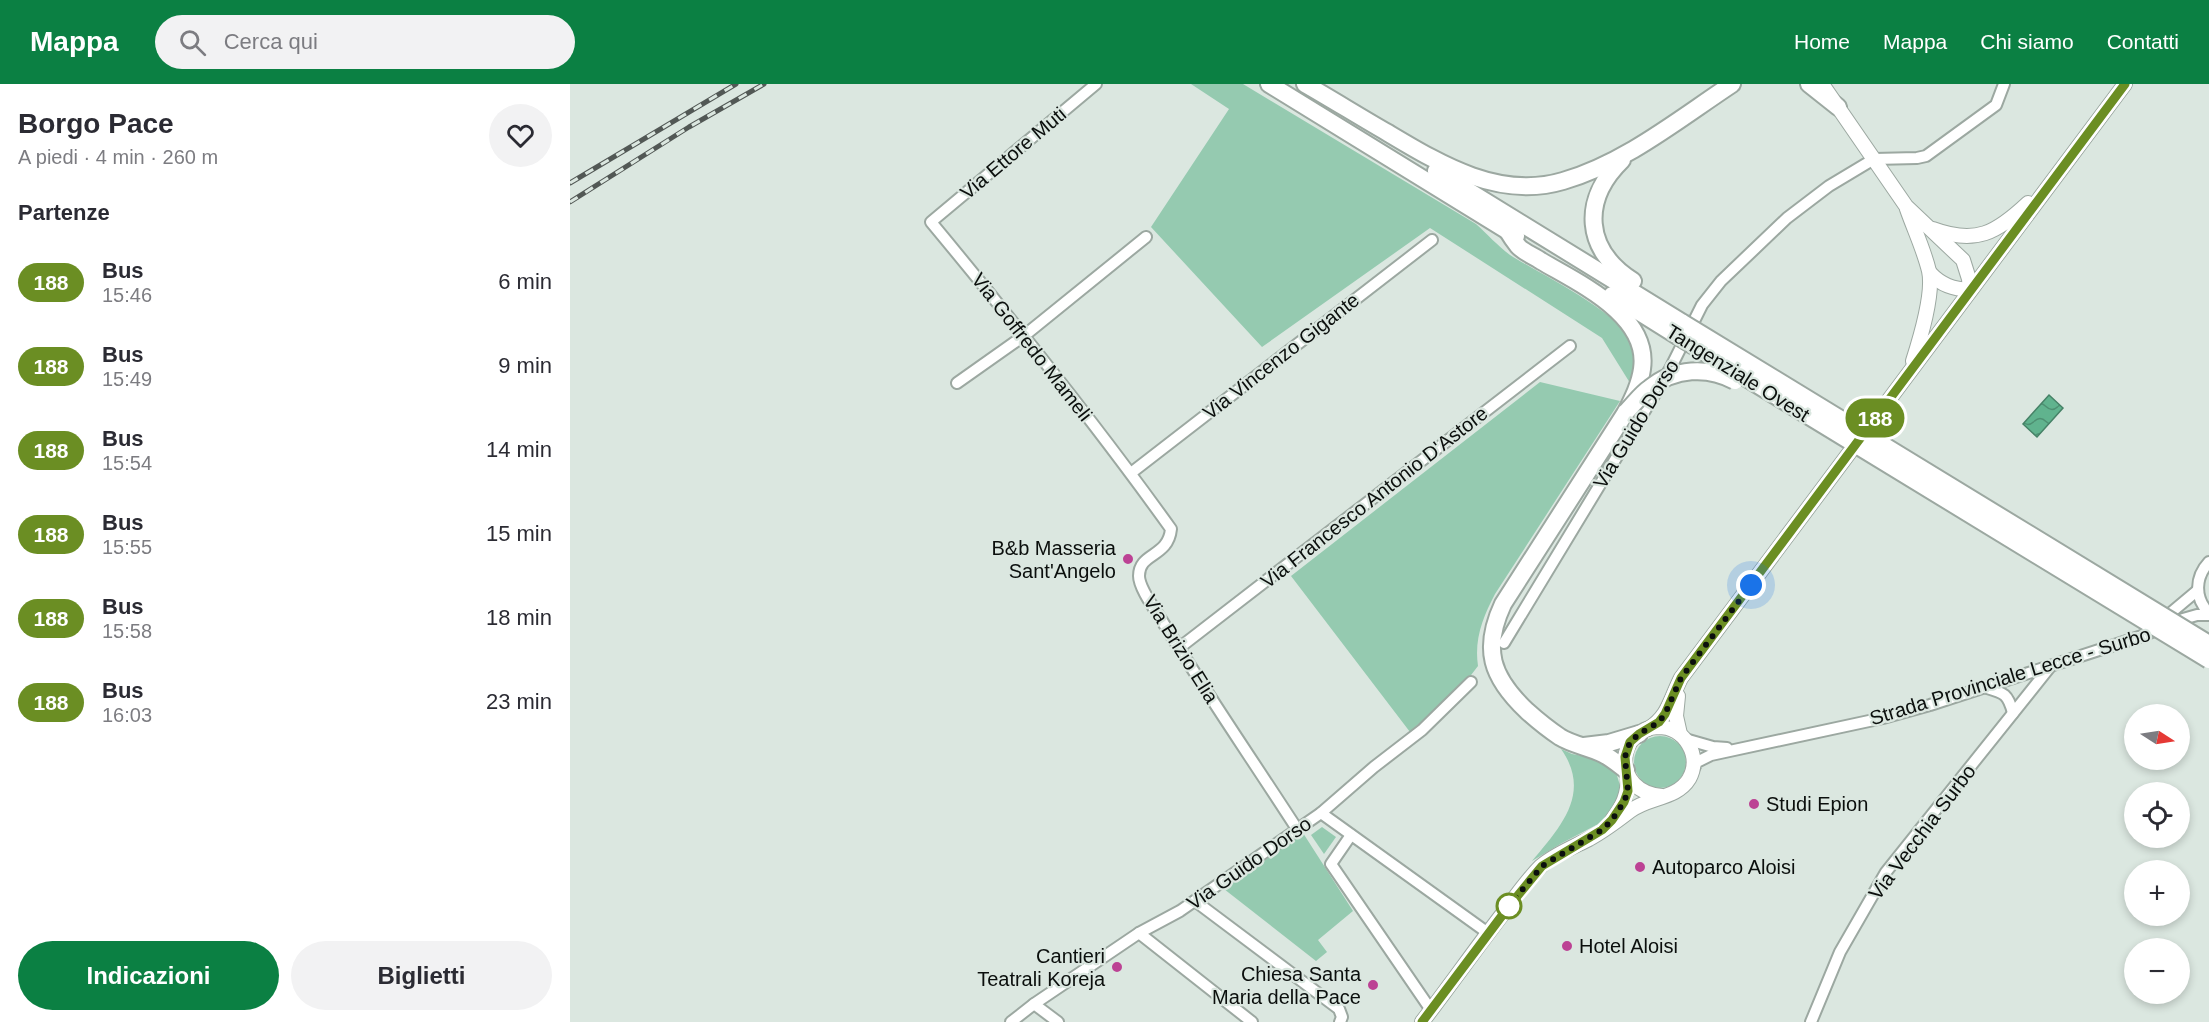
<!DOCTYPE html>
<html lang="it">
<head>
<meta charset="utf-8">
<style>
	body { margin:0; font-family:Helvetica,sans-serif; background:#f2f2f3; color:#2b2b33; height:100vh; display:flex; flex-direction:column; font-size:22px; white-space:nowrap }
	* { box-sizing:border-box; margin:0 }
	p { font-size:20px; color:#7c7c81 }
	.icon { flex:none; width:33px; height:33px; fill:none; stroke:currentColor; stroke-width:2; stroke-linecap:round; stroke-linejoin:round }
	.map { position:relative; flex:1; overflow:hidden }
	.panel { display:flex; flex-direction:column; background:#fff; width:570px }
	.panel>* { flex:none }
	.badge { padding:0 12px; border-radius:20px; font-size:21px; line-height:39px }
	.needle { width:39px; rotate:102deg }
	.tools { position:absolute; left:1554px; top:620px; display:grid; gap:12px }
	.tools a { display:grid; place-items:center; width:66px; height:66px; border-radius:50%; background:#fff; box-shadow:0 3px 9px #0003; font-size:30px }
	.you { position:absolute; width:30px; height:30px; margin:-15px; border:4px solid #fff; border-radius:50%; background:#1a73e8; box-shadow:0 0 0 9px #1a73e833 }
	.map>.badge { position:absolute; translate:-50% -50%; box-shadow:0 0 0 3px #fff }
	h2 { padding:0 18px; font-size:22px; line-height:54px }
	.round { display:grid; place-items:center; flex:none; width:63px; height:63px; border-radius:32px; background:#f2f2f3 }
	.summary { display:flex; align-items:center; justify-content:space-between; height:102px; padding:0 18px }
	h1 { font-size:28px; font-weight:600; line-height:45px }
	.cta { display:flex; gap:12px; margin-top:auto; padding:12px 18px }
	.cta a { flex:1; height:69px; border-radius:36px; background:#0b8043; color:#fff; font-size:24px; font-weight:600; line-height:69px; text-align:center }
	.cta a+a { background:#f2f2f3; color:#2b2b33 }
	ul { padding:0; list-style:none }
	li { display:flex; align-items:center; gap:18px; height:84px; padding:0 18px }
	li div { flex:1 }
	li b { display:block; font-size:22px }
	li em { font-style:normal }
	li .badge { min-width:66px; font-weight:700; text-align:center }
	header { display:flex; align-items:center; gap:36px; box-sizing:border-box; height:84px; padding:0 30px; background:#0b8043; color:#fff }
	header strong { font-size:28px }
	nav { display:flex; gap:33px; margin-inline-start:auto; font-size:21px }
	.search { width:420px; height:54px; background:#f2f2f3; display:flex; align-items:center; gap:15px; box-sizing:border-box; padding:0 21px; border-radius:33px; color:#7c7c81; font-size:22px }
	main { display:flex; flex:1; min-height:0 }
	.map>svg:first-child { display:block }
	.green { fill:#95cab0 }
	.water { fill:url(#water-waves); stroke:#468267; stroke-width:1.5 }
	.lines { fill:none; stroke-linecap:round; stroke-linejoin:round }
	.minor-casing { stroke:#9ca8a1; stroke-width:14 }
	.major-casing { stroke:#9ca8a1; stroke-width:16 }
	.highway-casing { stroke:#9ca8a1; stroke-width:20 }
	.minor { stroke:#fff; stroke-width:10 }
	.major { stroke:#fff; stroke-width:14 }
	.highway { stroke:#fff; stroke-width:16 }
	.rail-casing { stroke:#525855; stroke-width:5 }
	.rail { stroke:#dbe7e0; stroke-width:3; stroke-dasharray:9; stroke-linecap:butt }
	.highway-bridge-casing { stroke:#9ca8a1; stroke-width:20; stroke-linecap:butt }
	.highway-bridge { stroke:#fff; stroke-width:16 }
	.line-casing { stroke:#fff; stroke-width:14 }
	.line { stroke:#6b8e23; stroke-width:9 }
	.walk { stroke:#0b0f0d; stroke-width:6; stroke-dasharray:0 10.8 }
	.poi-dot { fill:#bc4294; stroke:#dbe7e0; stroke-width:2 }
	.stop-dot { fill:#fff; stroke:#6b8e23; stroke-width:3 }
	.labels { text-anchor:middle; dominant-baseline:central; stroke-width:4.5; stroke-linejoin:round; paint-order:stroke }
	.street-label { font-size:20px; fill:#0b0f0d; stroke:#dbe7e0 }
	.poi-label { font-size:20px; fill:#0b0f0d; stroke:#dbe7e0; text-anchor:end }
</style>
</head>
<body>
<header>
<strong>Mappa</strong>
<div class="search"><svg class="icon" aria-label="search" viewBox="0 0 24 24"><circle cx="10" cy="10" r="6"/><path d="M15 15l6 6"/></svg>Cerca qui</div>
<nav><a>Home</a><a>Mappa</a><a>Chi siamo</a><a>Contatti</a></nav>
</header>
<main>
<section class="panel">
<div class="summary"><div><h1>Borgo Pace</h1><p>A piedi · 4 min · 260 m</p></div><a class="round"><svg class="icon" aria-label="heart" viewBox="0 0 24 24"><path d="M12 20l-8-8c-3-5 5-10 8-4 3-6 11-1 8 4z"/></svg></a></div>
<h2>Partenze</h2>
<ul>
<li><span class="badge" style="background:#6b8e23;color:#fff">188</span><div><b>Bus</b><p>15:46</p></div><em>6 min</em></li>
<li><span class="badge" style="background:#6b8e23;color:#fff">188</span><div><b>Bus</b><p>15:49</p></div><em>9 min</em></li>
<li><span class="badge" style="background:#6b8e23;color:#fff">188</span><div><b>Bus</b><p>15:54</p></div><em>14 min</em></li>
<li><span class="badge" style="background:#6b8e23;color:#fff">188</span><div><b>Bus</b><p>15:55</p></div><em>15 min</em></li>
<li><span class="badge" style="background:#6b8e23;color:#fff">188</span><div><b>Bus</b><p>15:58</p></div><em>18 min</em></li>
<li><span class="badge" style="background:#6b8e23;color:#fff">188</span><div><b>Bus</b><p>16:03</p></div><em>23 min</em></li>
</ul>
<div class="cta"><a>Indicazioni</a><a>Biglietti</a></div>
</section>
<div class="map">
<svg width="1639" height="938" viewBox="0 0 1639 938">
	<defs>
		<pattern id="water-waves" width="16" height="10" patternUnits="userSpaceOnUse" patternTransform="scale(1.5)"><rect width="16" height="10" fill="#60b38e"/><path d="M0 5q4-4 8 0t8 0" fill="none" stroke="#4d9072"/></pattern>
	</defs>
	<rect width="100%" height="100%" fill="#dbe7e0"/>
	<g class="green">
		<path d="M621,0H673L906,140C917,150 928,162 940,171C970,190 1049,228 1062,258C1067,272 1063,286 1060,299L1032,254L860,144L692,263L581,143L659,25Z"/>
		<path d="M970,298L1050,317L925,510C913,533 904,555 908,582L898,595L840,648L721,492Z"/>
		<circle cx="1090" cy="678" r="26"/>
		<path d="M991,665L1002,670L1023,674L1045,685L1052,708L1041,731L1034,737L992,759L962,777C991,742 1022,709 991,665Z"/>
		<path d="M752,743L766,753L754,770L741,751Z"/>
		<path d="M733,749L783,827L748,856L757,868L746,877L654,805Z"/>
	</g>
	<path class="water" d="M1479,311L1493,324L1467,353L1453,340Z"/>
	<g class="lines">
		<defs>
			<g id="minor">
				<path d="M526,0L361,138C444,238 525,339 601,445C598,474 569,468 569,492C569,505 587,528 594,540C637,610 683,677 727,745"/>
				<path d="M387,299L455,251L576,153"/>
				<path d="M561,389L862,156"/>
				<path d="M1639,478C1625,493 1624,514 1639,529"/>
				<path d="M1591,537L1628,506"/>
				<path d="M934,559L1100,285L1132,221L1151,197L1217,134L1259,102L1304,75L1347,74L1356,72L1426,21L1434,0"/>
				<path d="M609,564L1000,262"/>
				<path d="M1417,604C1434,609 1438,610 1443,629"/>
				<path d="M1115,655L1143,663L1157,664"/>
				<path d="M1122,688L1127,678L1141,671L1313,634L1360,621L1572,552L1613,535L1627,531H1639"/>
				<path d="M751,729L918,849"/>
				<path d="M781,751L761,780L861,926"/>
				<path d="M625,817L769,925L772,933L770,938"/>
				<path d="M569,849L682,938"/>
				<path d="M464,920L488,938"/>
				<path d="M441,938L464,920L569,849L610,827L751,729L804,683L852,646L901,598"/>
				<path d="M1241,938L1270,868L1316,788L1480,583"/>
			</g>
			<g id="major">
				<path d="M1252,0L1336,122L1393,176L1399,195L1400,206"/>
				<path d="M1337,125C1344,145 1354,166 1359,187C1364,210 1350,255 1343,277"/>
				<path d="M1363,145C1406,161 1426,149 1458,119"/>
				<path d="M1360,189C1371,201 1383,205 1400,206"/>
				<path d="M1108,612L1106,632L1110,650"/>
				<path d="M1078,645C1099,632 1100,615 1111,594L1555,0"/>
				<path d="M1042,736C1053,722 1058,710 1058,692"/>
				<path d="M852,938C879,903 904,867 931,832C944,815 956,797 971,782C985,770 1003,763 1019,755C1034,747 1047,737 1060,727C1078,713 1107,715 1119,695C1132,672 1115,643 1088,643C1046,644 1041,708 1092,712"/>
			</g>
			<g id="highway">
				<path d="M699,0L946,152"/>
				<path d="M735,0C763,16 790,33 818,49C870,80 929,116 993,97C1055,79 1109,35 1162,0"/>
				<path d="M1239,0L1268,23"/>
				<path d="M1052,76C1011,116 1014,166 1063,197"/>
				<path d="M866,87L1113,239"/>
				<path d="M937,146C940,151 944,157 948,162C953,168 964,172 971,177C1008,199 1080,231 1072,285C1070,300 1063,314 1056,328L933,520C912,565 921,593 957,627C967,636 978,645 990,653C1003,661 1019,663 1033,670C1041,674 1048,680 1056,686"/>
				<path d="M1042,211L1106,251"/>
				<path d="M1014,662L1039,659L1069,650"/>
			</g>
		</defs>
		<use href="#minor" class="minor-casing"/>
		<use href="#major" class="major-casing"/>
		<use href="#highway" class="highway-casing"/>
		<use href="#minor" class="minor"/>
		<use href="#major" class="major"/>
		<use href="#highway" class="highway"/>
		<defs>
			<g id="rail">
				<path d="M0,99L166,0"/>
				<path d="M0,118L119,43L194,0"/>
			</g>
		</defs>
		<use href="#rail" class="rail-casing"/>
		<use href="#rail" class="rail"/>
		<defs>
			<g id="highway-bridge">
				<path d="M1113,239L1639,560"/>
				<path d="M1106,251L1639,576"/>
				<path d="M1056,328C1064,320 1071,310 1080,304C1104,284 1138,282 1165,297"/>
			</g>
		</defs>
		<use href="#highway-bridge" class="highway-bridge-casing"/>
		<use href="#highway-bridge" class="highway-bridge"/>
	</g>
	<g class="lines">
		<defs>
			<path id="line" d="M852,938L940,821L972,782L1032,746L1042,736L1054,718L1058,707L1055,673L1060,658L1069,650L1089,638L1095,630L1111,594L1555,0"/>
		</defs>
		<use href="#line" class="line-casing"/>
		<use href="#line" class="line"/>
		<path class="walk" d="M939,822L972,782L1032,746L1042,736L1054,718L1058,707L1055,673L1060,658L1069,650L1089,638L1095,630L1111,594L1181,501"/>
	</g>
	<g class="poi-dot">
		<circle cx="558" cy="475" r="6"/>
		<circle cx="1184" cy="720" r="6"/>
		<circle cx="1070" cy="783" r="6"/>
		<circle cx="997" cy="862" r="6"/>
		<circle cx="547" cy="883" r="6"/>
		<circle cx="803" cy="901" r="6"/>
	</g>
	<circle class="stop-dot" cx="939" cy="822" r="12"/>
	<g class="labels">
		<g class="street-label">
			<text transform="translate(443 69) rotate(-40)">Via Ettore Muti</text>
			<text transform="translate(462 263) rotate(52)">Via Goffredo Mameli</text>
			<text transform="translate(711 272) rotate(-38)">Via Vincenzo Gigante</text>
			<text transform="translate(1168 289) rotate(32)">Tangenziale Ovest</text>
			<text transform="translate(1066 340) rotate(-59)">Via Guido Dorso</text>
			<text transform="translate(804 413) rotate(-38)">Via Francesco Antonio D'Astore</text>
			<text transform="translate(611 565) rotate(58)">Via Brizio Elia</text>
			<text transform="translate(1440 592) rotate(-17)">Strada Provinciale Lecce - Surbo</text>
			<text transform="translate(1352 748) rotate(-53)">Via Vecchia Surbo</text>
			<text transform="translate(679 779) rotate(-35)">Via Guido Dorso</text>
		</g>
		<g class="poi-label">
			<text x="546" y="464">B&amp;b Masseria<tspan x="546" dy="23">Sant'Angelo</tspan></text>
			<text x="1196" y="720" text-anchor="start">Studi Epion</text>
			<text x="1082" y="783" text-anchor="start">Autoparco Aloisi</text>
			<text x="1009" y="862" text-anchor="start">Hotel Aloisi</text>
			<text x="535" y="872">Cantieri<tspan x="535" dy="23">Teatrali Koreja</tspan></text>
			<text x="791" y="890">Chiesa Santa<tspan x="791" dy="23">Maria della Pace</tspan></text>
		</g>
	</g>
</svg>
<div class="tools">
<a><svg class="needle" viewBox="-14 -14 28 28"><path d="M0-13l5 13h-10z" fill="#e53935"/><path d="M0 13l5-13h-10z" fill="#7c7c81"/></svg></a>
<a><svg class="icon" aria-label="locate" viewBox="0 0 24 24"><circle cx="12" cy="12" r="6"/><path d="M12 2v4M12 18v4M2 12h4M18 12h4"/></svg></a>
<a>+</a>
<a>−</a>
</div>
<div class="you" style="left:1181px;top:501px"></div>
<b class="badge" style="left:1305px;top:334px;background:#6b8e23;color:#fff">188</b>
</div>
</main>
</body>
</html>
